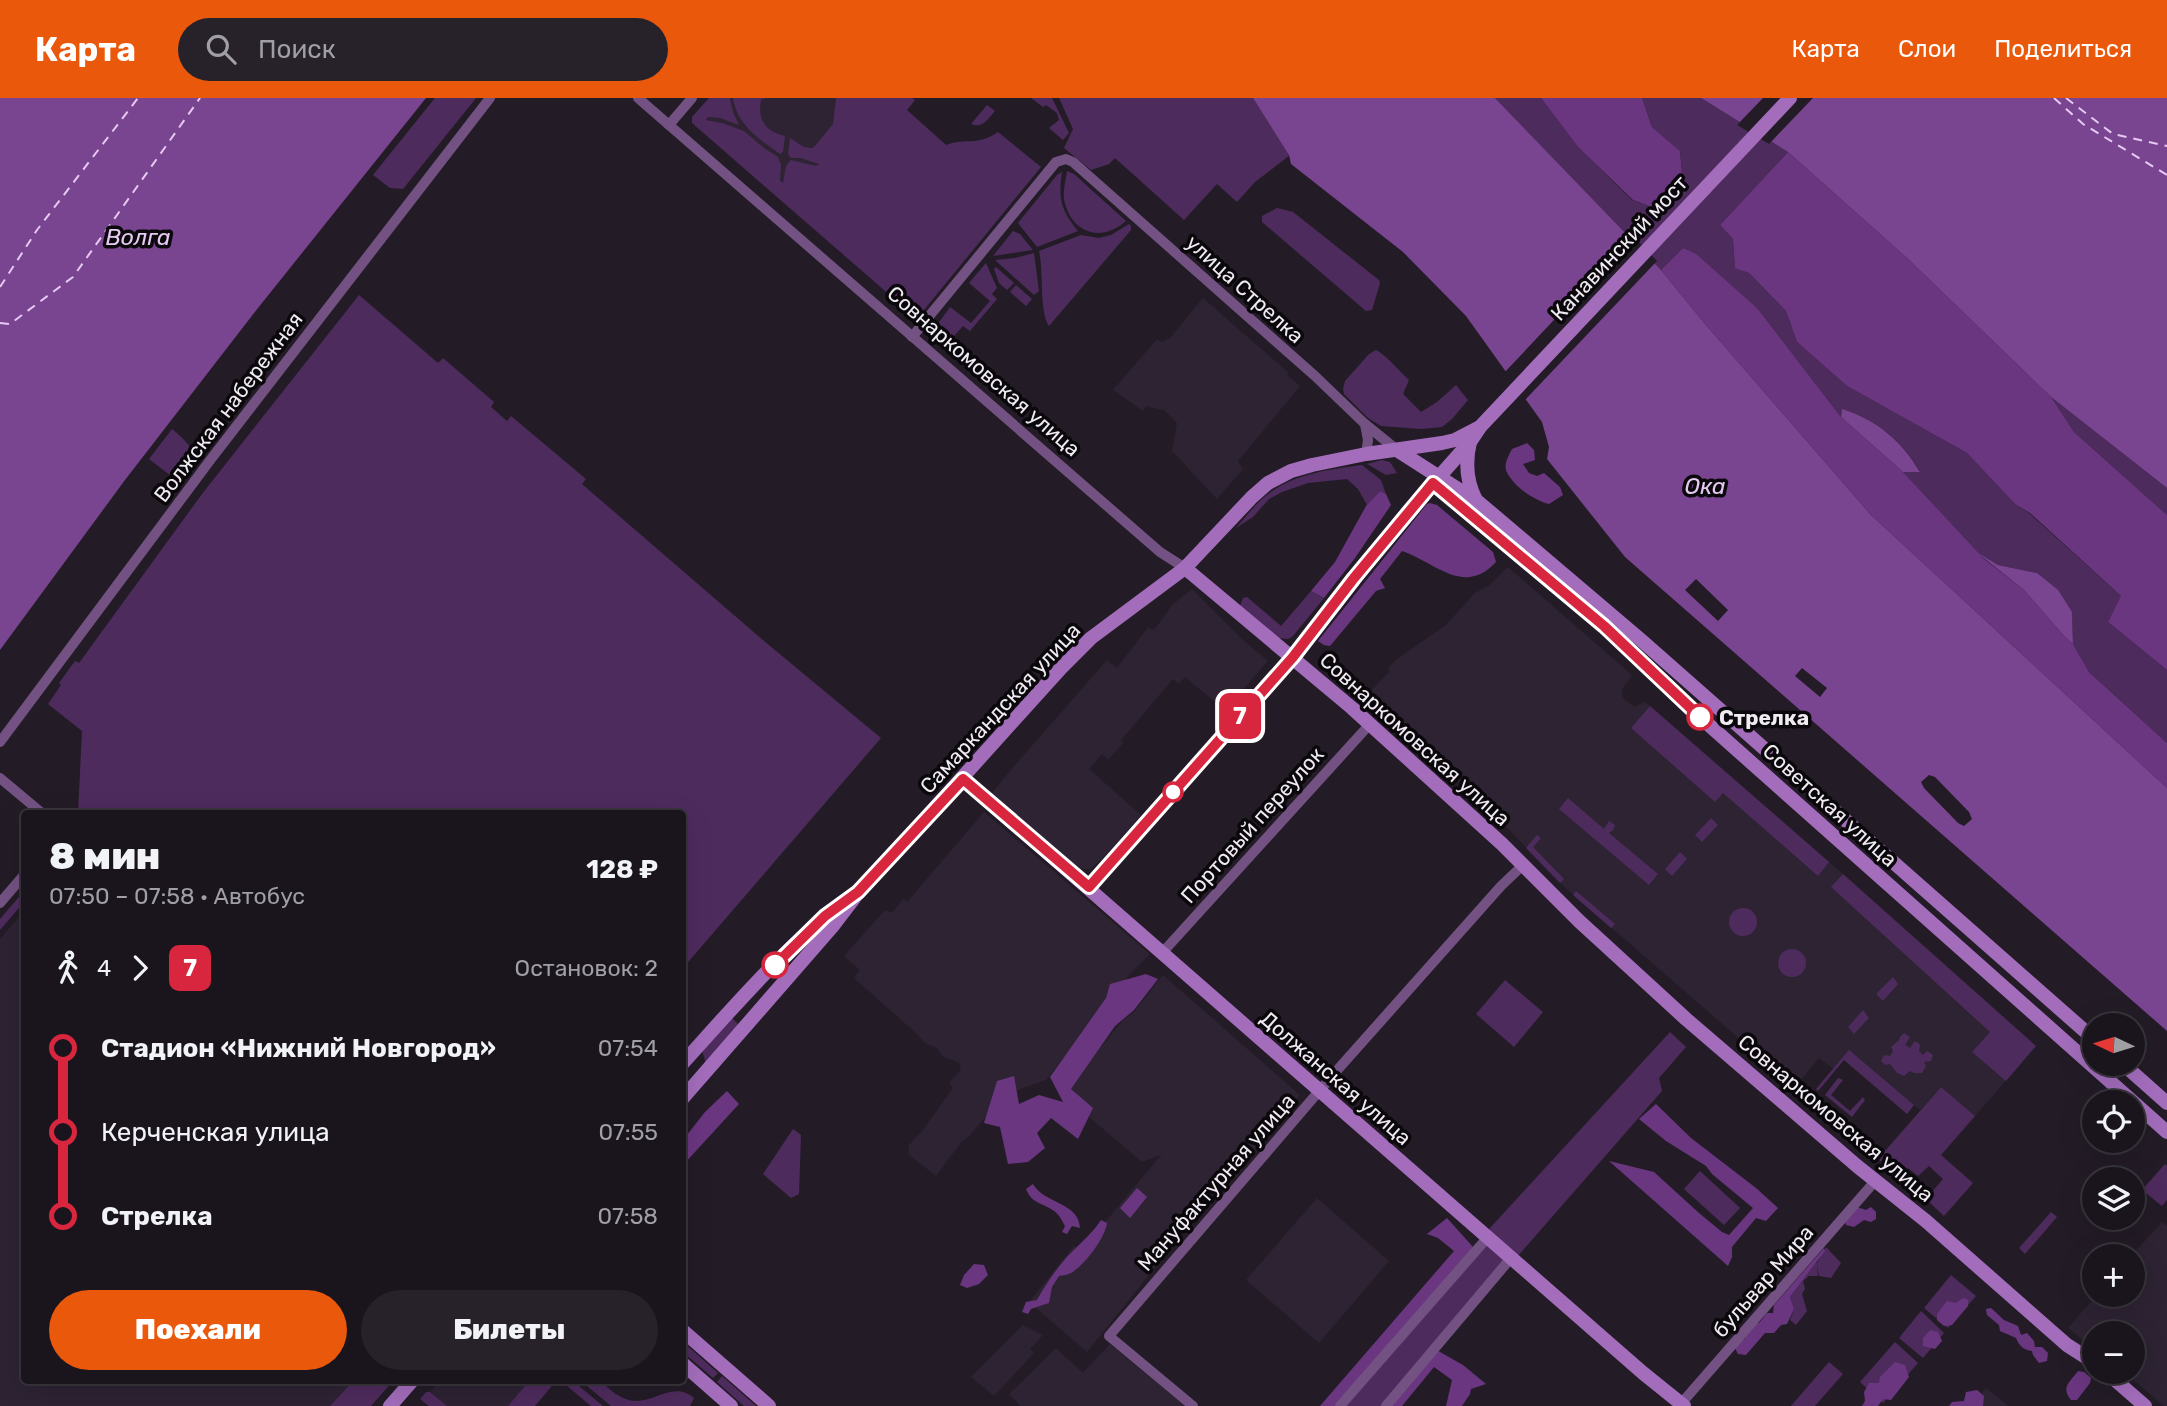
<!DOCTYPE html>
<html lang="ru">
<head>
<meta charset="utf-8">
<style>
	body { margin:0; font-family:Rubik,sans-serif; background:#27222a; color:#f1f3f6; height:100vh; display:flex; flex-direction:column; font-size:26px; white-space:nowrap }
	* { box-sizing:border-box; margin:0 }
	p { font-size:23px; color:#9f9fa4 }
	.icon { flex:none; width:38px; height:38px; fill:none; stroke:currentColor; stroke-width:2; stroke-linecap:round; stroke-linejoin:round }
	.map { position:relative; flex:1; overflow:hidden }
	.details { position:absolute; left:21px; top:712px; width:665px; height:574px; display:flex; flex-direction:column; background:#1a151d; border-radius:7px; box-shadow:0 7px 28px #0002,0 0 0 2px #38343b }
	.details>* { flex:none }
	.badge { padding:0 14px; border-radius:10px; font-size:24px; line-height:46px }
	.needle { width:46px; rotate:274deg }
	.buttons { position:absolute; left:2082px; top:915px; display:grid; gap:14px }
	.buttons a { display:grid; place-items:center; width:63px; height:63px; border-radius:50%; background:#1a151d; box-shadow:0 7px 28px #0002,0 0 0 2px #38343b; font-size:35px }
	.map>.badge { position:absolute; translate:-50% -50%; box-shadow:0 0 0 4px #fff }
	.legs { display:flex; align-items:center; gap:10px; height:77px; padding:0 28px; font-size:23px }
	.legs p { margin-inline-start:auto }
	.headline { display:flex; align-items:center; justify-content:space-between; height:119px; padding:0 28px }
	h1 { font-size:38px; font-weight:800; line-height:52px }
	.primary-button { display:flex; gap:14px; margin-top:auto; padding:14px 28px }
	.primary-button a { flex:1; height:80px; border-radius:42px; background:#ea580c; color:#fff; font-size:28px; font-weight:800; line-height:80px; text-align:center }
	.primary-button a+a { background:#27222a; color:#f1f3f6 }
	ul { padding:0 28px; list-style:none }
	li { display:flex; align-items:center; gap:24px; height:84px; font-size:26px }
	li i { display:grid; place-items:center; width:10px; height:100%; margin:0 9px; background:currentColor }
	li i::after { content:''; width:18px; height:18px; margin:-9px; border:5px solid; border-radius:50%; background:#1a151d }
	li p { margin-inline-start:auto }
	li:first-child i { background:linear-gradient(#0000 50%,currentColor 0) }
	li:last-child i { background:linear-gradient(currentColor 50%,#0000 0) }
	header { display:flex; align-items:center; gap:42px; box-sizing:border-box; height:98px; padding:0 35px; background:#ea580c; color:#fff }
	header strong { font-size:33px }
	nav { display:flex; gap:38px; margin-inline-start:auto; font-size:24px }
	.search { width:490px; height:63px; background:#27222a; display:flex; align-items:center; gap:18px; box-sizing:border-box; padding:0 24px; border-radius:38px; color:#9f9fa4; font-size:26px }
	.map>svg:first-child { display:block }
	.built { fill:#2d2333 }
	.green { fill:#4e2b5d }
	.forest { fill:#6a3680 }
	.water { fill:#794490 }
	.pier { fill:#231c27 }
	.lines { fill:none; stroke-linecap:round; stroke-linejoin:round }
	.ferry { stroke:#e6caf3; stroke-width:2; stroke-dasharray:9 7; stroke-linecap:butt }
	.street { stroke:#735283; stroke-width:10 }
	.secondary { stroke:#a36dbc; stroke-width:14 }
	.line-1-casing { stroke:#fff; stroke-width:16 }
	.line-1 { stroke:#d7263d; stroke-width:10 }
	.stop-1-dot { fill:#fff; stroke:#d7263d; stroke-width:3.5 }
	.labels { text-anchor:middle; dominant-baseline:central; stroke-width:7; stroke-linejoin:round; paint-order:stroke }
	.street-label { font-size:21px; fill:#f0ebf2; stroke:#0b080c }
	.stop-label { font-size:21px; font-weight:bold; fill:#f0ebf2; stroke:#0b080c; text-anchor:start }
	.water-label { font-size:23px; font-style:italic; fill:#e6caf3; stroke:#0b080c }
</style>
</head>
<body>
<header>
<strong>Карта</strong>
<div class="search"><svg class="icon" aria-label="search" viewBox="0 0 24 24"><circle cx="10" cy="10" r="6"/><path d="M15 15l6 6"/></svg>Поиск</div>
<nav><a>Карта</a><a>Слои</a><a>Поделиться</a></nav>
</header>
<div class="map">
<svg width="2167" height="1308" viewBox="0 0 2167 1308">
	<rect width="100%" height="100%" fill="#231c27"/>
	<g class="built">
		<path d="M724,0H863L870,6L795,94L705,21Z"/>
		<path d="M1203,200L1289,275L1287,277L1300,288L1238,363L1243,371L1217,401L1172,353L1177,325L1165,313L1146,308L1143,313L1113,292L1157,241L1162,244L1171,239Z"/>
		<path d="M1508,469L1632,577L1622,591L1623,600L1634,609L1644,604L1650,608L1843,776L2036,948L1975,1018L1941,989L1920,1012L1849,953L1834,971L1819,960L1795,989L1560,785L1491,713L1389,621L1384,625L1361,603L1390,573L1388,570L1397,561L1446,527L1475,495L1490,487Z"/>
		<path d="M1192,491L1244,543L1268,563L1225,612L1185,579L1179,586L1173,581L1121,642L1123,645L1108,662L1102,656L1089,671L1141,717L1102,761L1090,771H1081L990,698L1009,674L1107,562L1117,570L1148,529L1154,532L1173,506Z"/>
		<path d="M984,714L1150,856L1130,876L1046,982L1006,996L969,1038L962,1043L936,1078L908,1056L909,1047L922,1033L953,990L949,985L961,972L959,965L942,958L937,950L925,945L917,936L854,880L860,872L844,858L885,812L892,815L903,801L907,804Z"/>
		<path d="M24,813V1283H353L330,1308H0V841Z"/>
		<path d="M1163,877L1300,997L1212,1099L1087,1254L1029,1204L1074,1148L1081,1153L1162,1056L1142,1064L1062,996L1124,921L1134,914Z"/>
		<path d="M1317,1100L1389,1163L1319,1245L1246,1182Z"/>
		<path d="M2162,1124L2167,1128V1308H2164L2124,1274H2133V1236H2095V1252L2068,1230L2097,1197H2133V1158H2131Z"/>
		<path d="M1023,1227L1043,1237L1030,1251L1034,1255L994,1298L971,1279Z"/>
		<path d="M1110,1246L1185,1308H1021L1009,1296L1056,1250L1083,1275Z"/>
		<path d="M440,1283H529L508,1308H447L430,1294Z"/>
		<path d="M1986,1290L2008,1308H1971Z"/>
	</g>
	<g class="green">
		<path d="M435,0H476L403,91L390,90L373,77Z"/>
		<path d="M709,0H730L733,14L739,27L720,20L708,19L706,22L722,25L744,33L764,50L778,59L781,67L780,82L783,85L786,68L791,62L816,68L819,66L800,60H791L788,56L790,40L804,49L812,50L815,48L833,26L836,0H912L915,2L907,12L946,47C968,39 976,49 998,34L1041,69L919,218L915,219L692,25V19Z"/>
		<path d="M733,0H765L761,2C757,22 766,34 785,38L783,54L780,56C759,41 737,27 733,0Z"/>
		<path d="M1031,0H1052L1069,35L1063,42L1049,30L1059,22L1057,15L1046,7L1043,9Z"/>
		<path d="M1059,0H1253L1290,57L1255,84L1237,104L1217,86L1184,122L1115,60L1109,66L1091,72L1064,50L1073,31Z"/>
		<path d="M1495,0H1541L1578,49L1632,102L1654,110L1682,75L1680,53L1652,29L1642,0H1701L1788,54L1720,127L1733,141L1735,169L1749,175L1786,213L1797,244L1847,288L1967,355L2015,406L2029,415L2122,499L2108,524L2167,572V645L2089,574L2073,546L2072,514L2037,475L1998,467L1975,453L1903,374L1920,373C1901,342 1877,321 1842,312L1841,319L1758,211L1683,150L1661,172Z"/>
		<path d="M987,7L995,13C988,21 982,31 971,26Z"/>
		<path d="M1067,73L1074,76L1126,123C1100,146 1070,134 1064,101C1063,92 1066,81 1067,73Z"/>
		<path d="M1062,74C1058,101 1061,112 1078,133L1037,149L1018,125L1057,77Z"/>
		<path d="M1277,110L1293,114L1379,182L1380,185L1372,212L1366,213L1262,124V118Z"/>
		<path d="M1129,126L1131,128V132L1049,228C1039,213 1044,175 1039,153L1081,137L1099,140L1111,137Z"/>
		<path d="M1013,133L1020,136L1033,152L993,158Z"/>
		<path d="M1034,155L1039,193L1034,197L995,162L1015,160Z"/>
		<path d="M986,165L997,190L992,196L997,201L970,233L963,228L947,246L932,234L950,209L971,225L990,203L969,185Z"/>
		<path d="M996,169L1014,185L1007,192L999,185L994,171Z"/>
		<path d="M1016,187L1032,201L1026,208L1010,194Z"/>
		<path d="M359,197L438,265L443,260L494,304L491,309L507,323L511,318L586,381L582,386L764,543L881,640L683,870L682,716H78L82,633L48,606L61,587L59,585L75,563L79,565L202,396Z"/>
		<path d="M1376,252C1386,257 1399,273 1409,282L1403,296L1421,314L1437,304L1456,287L1468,302L1452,321L1442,329L1421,331L1381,328L1368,320L1344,296L1343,291L1345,283L1369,256Z"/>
		<path d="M2051,299L2167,390V417L2074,334Z"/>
		<path d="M172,331C199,354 195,354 174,380L149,361Z"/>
		<path d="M1382,362L1390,364L1397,375L1386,377L1367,366Z"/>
		<path d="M1362,367L1381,382L1386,396L1380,393L1367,407L1358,391L1347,381L1308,385L1282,394L1269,401L1253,419L1236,430C1245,420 1253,409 1262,401C1290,376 1327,372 1362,367Z"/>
		<path d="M1311,493L1324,500L1293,538L1288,541L1278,540L1240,508L1243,500L1247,499L1281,528Z"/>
		<path d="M1650,608L1829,764L1818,778L1723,695L1715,704L1631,630Z"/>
		<path d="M1568,700L1604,731L1609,723L1615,727L1613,732L1609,735L1658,776L1649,787L1559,711Z"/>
		<path d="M1711,720L1718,727L1702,744L1695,737Z"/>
		<path d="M1537,737L1541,740L1533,749L1564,781L1560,785L1526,750Z"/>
		<path d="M1680,754L1687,761L1672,778L1665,771Z"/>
		<path d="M1843,776L2036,948L2006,983L1972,954L1990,934L1831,789Z"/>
		<path d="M24,793V804L0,832V821Z"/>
		<path d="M1576,793L1615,826L1611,830L1573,797Z"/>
		<circle cx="1743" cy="824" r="14"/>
		<circle cx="1792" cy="865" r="14"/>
		<path d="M1893,879L1898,886L1883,903L1877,897V895Z"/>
		<path d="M1505,882L1543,914L1514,949L1476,916Z"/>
		<path d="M1863,912L1869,920L1854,936L1848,929Z"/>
		<path d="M732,920L740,928L706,966L702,952Z"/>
		<path d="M1670,934L1686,949L1659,980L1662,993L1517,1159L1392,1308H1336L1476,1150L1490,1130Z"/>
		<path d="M1904,935L1910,939L1905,947L1910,950L1914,944H1917L1920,947L1919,953L1923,957L1927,953L1933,957L1931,963L1924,964L1926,968L1922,975H1914L1910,973L1904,978L1897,975L1890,966L1885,967L1881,963L1884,957L1890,958L1893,953L1891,949L1899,942L1900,939Z"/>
		<path d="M1849,952L1914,1007L1907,1016L1844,962L1818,993L1816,991Z"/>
		<path d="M1838,980L1843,982L1831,997L1850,1013L1863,999L1865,1002L1852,1019L1825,997Z"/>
		<path d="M1941,989L1975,1018L1941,1057L1973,1085L1944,1118L1926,1101L1943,1081L1929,1068L1918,1078L1908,1070L1900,1079L1878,1061Z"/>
		<path d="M793,1031L801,1037L799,1096L791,1100L763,1076Z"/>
		<path d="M2165,1066L2167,1068V1102L2162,1108L2142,1092Z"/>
		<path d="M1700,1073L1740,1110L1724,1127L1684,1091Z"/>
		<path d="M2051,1114L2057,1119L2025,1156L2019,1150Z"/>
		<path d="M1826,1149L1841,1165L1831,1180L1819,1178L1817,1167L1818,1178H1809L1803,1183L1805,1191L1802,1196L1807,1213L1796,1227L1790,1222L1794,1211L1790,1199L1816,1165H1817Z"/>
		<path d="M1951,1177L1976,1198L1948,1230L1924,1210Z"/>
		<path d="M1921,1213L1944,1235L1923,1260L1899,1240Z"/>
		<path d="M683,1244L718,1275L713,1280L683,1254Z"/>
		<path d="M1895,1244L1918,1265L1883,1305L1860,1284Z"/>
		<path d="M1829,1264L1843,1276L1815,1308H1791Z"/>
		<path d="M722,1278L756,1308H744L717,1284Z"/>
		<path d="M353,1283H393L371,1308H330Z"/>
		<path d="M529,1283H556L535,1308H508Z"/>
		<path d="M561,1283H573L603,1308H591Z"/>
		<path d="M581,1283H600C609,1291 621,1302 634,1303C657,1304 673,1283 694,1300L690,1308H611Z"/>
		<path d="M426,1294H430L447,1308H429L420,1301Z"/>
	</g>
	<g class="forest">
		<path d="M1541,0H1642L1652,29L1680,53L1682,76L1654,110L1633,102L1578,49Z"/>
		<path d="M1788,54L1907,160L2051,299L2074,334L2167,417V572L2108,524L2121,498L2030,415L2015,406L1967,355L1847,288L1797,244L1786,213L1749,175L1735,170L1733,141L1720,127Z"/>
		<path d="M1683,150L1696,156L1758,211L1841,319L1903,374L1983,460L2024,492L2065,539L2073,546L2089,574L2167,645V690L1871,417L1705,226L1661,172Z"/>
		<path d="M1527,345L1534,352L1535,362L1523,366L1529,375L1537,378L1544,375L1560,389L1563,397L1549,406C1534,402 1512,388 1506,372C1504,365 1509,357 1512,351Z"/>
		<path d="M1380,393L1386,396L1391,407L1355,460L1324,500L1311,493L1335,464L1366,408Z"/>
		<path d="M1430,405L1437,407L1493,454L1496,464C1464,499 1435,464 1402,453L1380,481L1385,490L1376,493L1330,548L1324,547L1318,543L1427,406Z"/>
		<path d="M1146,876L1158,881L1134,912L1115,928L1071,991L1093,1010L1078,1041L1051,1020L1037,1035L1045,1050L1028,1064L1008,1066L1000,1029L984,1025L997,983L1014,978L1019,1006L1039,997L1063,1004L1050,979L1106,900L1110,886Z"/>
		<path d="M727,993L739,1006L683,1067V1042L705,1014Z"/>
		<path d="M1656,1006L1691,1040L1756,1090L1778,1110L1766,1123L1756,1120L1732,1149V1159L1728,1168L1609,1063L1654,1074L1699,1115L1722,1134L1729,1137L1753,1110L1712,1076L1706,1068L1666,1043L1639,1021Z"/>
		<path d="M1033,1086C1044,1106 1079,1104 1080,1130L1072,1128L1067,1136L1062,1134L1065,1128C1062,1123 1059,1116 1054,1113C1043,1105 1032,1106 1026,1091Z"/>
		<path d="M1137,1090L1147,1099L1130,1120L1120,1110Z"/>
		<path d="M1857,1109L1866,1112L1871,1109L1876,1114V1121L1871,1124L1864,1122L1854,1129L1846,1127L1845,1122Z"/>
		<path d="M1447,1120L1473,1149L1337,1308H1320L1454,1153L1438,1140L1427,1136Z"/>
		<path d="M1101,1122L1107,1125C1105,1140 1085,1167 1071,1175C1067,1177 1063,1177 1059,1178L1052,1189L1049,1205L1031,1211L1028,1216L1022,1214L1026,1204L1037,1202C1045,1187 1055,1173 1066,1160C1078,1147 1091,1137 1101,1122Z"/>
		<path d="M1824,1150L1825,1153L1790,1199L1794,1211L1787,1226L1781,1227L1774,1235H1765L1746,1257L1738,1256L1734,1248L1739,1242L1745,1241V1235L1753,1225H1759L1767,1215H1773L1774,1207Z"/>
		<path d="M974,1166L984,1167L988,1177L979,1186L967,1190L960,1187L964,1177Z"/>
		<path d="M1963,1200L1968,1202V1208L1952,1227L1944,1228L1937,1222V1216L1947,1203L1956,1205Z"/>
		<path d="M1991,1210L2004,1222L2018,1228L2021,1237L2027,1235L2034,1243L2035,1249H2042L2048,1255L2047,1263L2039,1265L2033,1257L2032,1253C2024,1252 2019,1248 2016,1240L2000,1233L1999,1227L1987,1217L1986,1211Z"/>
		<path d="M1930,1232L1938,1234L1942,1243L1935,1251L1923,1248V1240Z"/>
		<path d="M1433,1250L1463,1267L1486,1286L1471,1291L1470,1296L1462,1308H1446L1452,1282L1434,1269L1402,1308H1385Z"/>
		<path d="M1895,1264L1905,1267L1909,1279L1891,1302L1883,1301L1878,1308H1862L1865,1303L1864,1294L1869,1285H1879L1880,1279Z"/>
		<path d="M2078,1273L2084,1274L2091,1280L2090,1285L2077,1302H2071C2061,1289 2069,1285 2078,1273Z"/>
		<path d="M1977,1292L1984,1298L1983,1308H1949L1952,1304L1964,1303L1966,1294Z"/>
	</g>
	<g class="water">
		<path d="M0,0H426L258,210L125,382L0,552Z"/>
		<path d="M1253,0H1495L1661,172L1705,226L1871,417L2167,690V933L1625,459L1547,361L1549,349L1542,324L1466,218L1403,154L1291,66L1289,57Z"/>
		<path d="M1701,0H2167V390L2051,299L1907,160L1788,54Z"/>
		<path d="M1842,311C1877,322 1901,342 1920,374H1903L1841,319Z"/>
		<path d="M1975,453L1998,467L2037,475L2058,492L2072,514L2073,546L2065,539L2024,492Z"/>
	</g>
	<g class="pier">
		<path d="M1763,0H1813L1769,46L1737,27Z"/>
		<path d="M1633,138L1657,163L1524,303L1504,275Z"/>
		<path d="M1696,481L1728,512L1718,523L1685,492Z"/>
		<path d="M1802,570L1827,590L1820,599L1795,578Z"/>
		<path d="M1929,677L1935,679L1969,714L1972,721L1964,728L1958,725L1924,690L1921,684Z"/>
	</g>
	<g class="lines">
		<g class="ferry">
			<path d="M2054,0L2083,26L2167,77"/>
			<path d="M2066,0L2113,36L2167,48"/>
			<path d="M0,189L37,132L138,0"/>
			<path d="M0,225L10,226L73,179L200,0"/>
		</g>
		<g class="street">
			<path d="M638,0L1160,454L1185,470"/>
			<path d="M669,27L692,0"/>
			<path d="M912,239L1056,64L1066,61L1073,64L1315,278L1365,326L1397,352"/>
			<path d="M1365,326L1368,342L1366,356"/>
			<path d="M0,644L211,361L490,0"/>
			<path d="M0,680L43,716"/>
			<path d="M0,805L24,777"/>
			<path d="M1162,855L1370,626"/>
			<path d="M1193,1308L1109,1238L1332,978L1501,788L1522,768"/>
			<path d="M1340,1308L1488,1139"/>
			<path d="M1386,1308L1511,1160"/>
			<path d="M1679,1308L1876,1082"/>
		</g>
		<g class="secondary">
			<path d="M1470,344C1465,365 1466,383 1476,402L1641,542L2095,942"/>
			<path d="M1397,352L1475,402"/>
			<path d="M1433,385L1604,528L1700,619L2167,1034"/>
			<path d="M1185,470L1352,610L1502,746L1579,823L1686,921L1857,1068L1926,1123L2067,1247L2095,1265"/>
			<path d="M963,681L1643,1275L1684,1308"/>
			<path d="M1089,789L1293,559L1407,415L1470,344L1480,329L1790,0"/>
			<path d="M682,966C731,912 787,846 846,803"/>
			<path d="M2123,966L2167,1005"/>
			<path d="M682,1001L832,829L858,795L1061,570L1091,540L1185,470L1252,399L1268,385L1291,373L1312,367L1366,356L1442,345L1455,342L1480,329"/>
			<path d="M682,1232L769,1308"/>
			<path d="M682,1265L731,1308"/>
			<path d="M2106,1274L2145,1308"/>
			<path d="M390,1308L412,1283"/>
		</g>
	</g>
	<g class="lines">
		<defs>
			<path id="line-1" d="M775,867L825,818L858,794L963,681L1089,789L1293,559L1354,480L1433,385L1604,528L1700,619"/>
		</defs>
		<use href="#line-1" class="line-1-casing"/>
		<use href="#line-1" class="line-1"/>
	</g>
	<g class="stop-1-dot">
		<circle cx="1700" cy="619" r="12"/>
		<circle cx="1173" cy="694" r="9"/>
		<circle cx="775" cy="867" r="12"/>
	</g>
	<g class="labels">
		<g class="street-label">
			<text transform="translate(1619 150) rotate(-47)">Канавинский мост</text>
			<text transform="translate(1245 191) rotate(42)">улица Стрелка</text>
			<text transform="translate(984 273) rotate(41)">Совнаркомовская улица</text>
			<text transform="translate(228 309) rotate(-53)">Волжская набережная</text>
			<text transform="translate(1000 610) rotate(-47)">Самаркандская улица</text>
			<text transform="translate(1415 641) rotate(42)">Совнаркомовская улица</text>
			<text transform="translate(1830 707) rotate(42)">Советская улица</text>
			<text transform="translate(1252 727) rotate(-48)">Портовый переулок</text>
			<text transform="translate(1336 980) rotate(41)">Должанская улица</text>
			<text transform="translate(1836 1020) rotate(40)">Совнаркомовская улица</text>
			<text transform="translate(1216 1084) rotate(-49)">Мануфактурная улица</text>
			<text transform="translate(1763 1183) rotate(-49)">бульвар Мира</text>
		</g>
		<g class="stop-label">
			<text x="1719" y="619">Стрелка</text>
		</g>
		<g class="water-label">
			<text x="138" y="139">Волга</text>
			<text x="1705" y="388">Ока</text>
		</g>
	</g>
</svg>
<div class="buttons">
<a><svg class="needle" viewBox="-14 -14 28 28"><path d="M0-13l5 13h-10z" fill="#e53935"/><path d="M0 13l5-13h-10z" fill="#9f9fa4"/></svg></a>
<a><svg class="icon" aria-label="locate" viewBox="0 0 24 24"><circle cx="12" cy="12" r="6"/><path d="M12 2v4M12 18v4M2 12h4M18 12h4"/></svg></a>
<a><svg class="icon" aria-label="layers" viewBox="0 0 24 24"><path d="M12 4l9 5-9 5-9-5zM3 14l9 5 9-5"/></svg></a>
<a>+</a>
<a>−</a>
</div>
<b class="badge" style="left:1240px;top:618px;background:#d7263d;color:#fff">7</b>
<section class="details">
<div class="headline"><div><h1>8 мин</h1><p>07:50 – 07:58 · Автобус</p></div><b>128 ₽</b></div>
<div class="legs"><svg class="icon" aria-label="walk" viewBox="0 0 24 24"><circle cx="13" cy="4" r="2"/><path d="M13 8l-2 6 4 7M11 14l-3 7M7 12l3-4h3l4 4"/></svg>4<svg class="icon" aria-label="forward" viewBox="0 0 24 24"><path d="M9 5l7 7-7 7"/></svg><b class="badge" style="background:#d7263d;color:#fff">7</b><p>Остановок: 2</p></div>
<ul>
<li><i style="color:#d7263d"></i><b>Стадион «Нижний Новгород»</b><p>07:54</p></li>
<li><i style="color:#d7263d"></i><span>Керченская улица</span><p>07:55</p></li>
<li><i style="color:#d7263d"></i><b>Стрелка</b><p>07:58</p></li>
</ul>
<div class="primary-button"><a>Поехали</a><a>Билеты</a></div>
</section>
</div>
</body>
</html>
